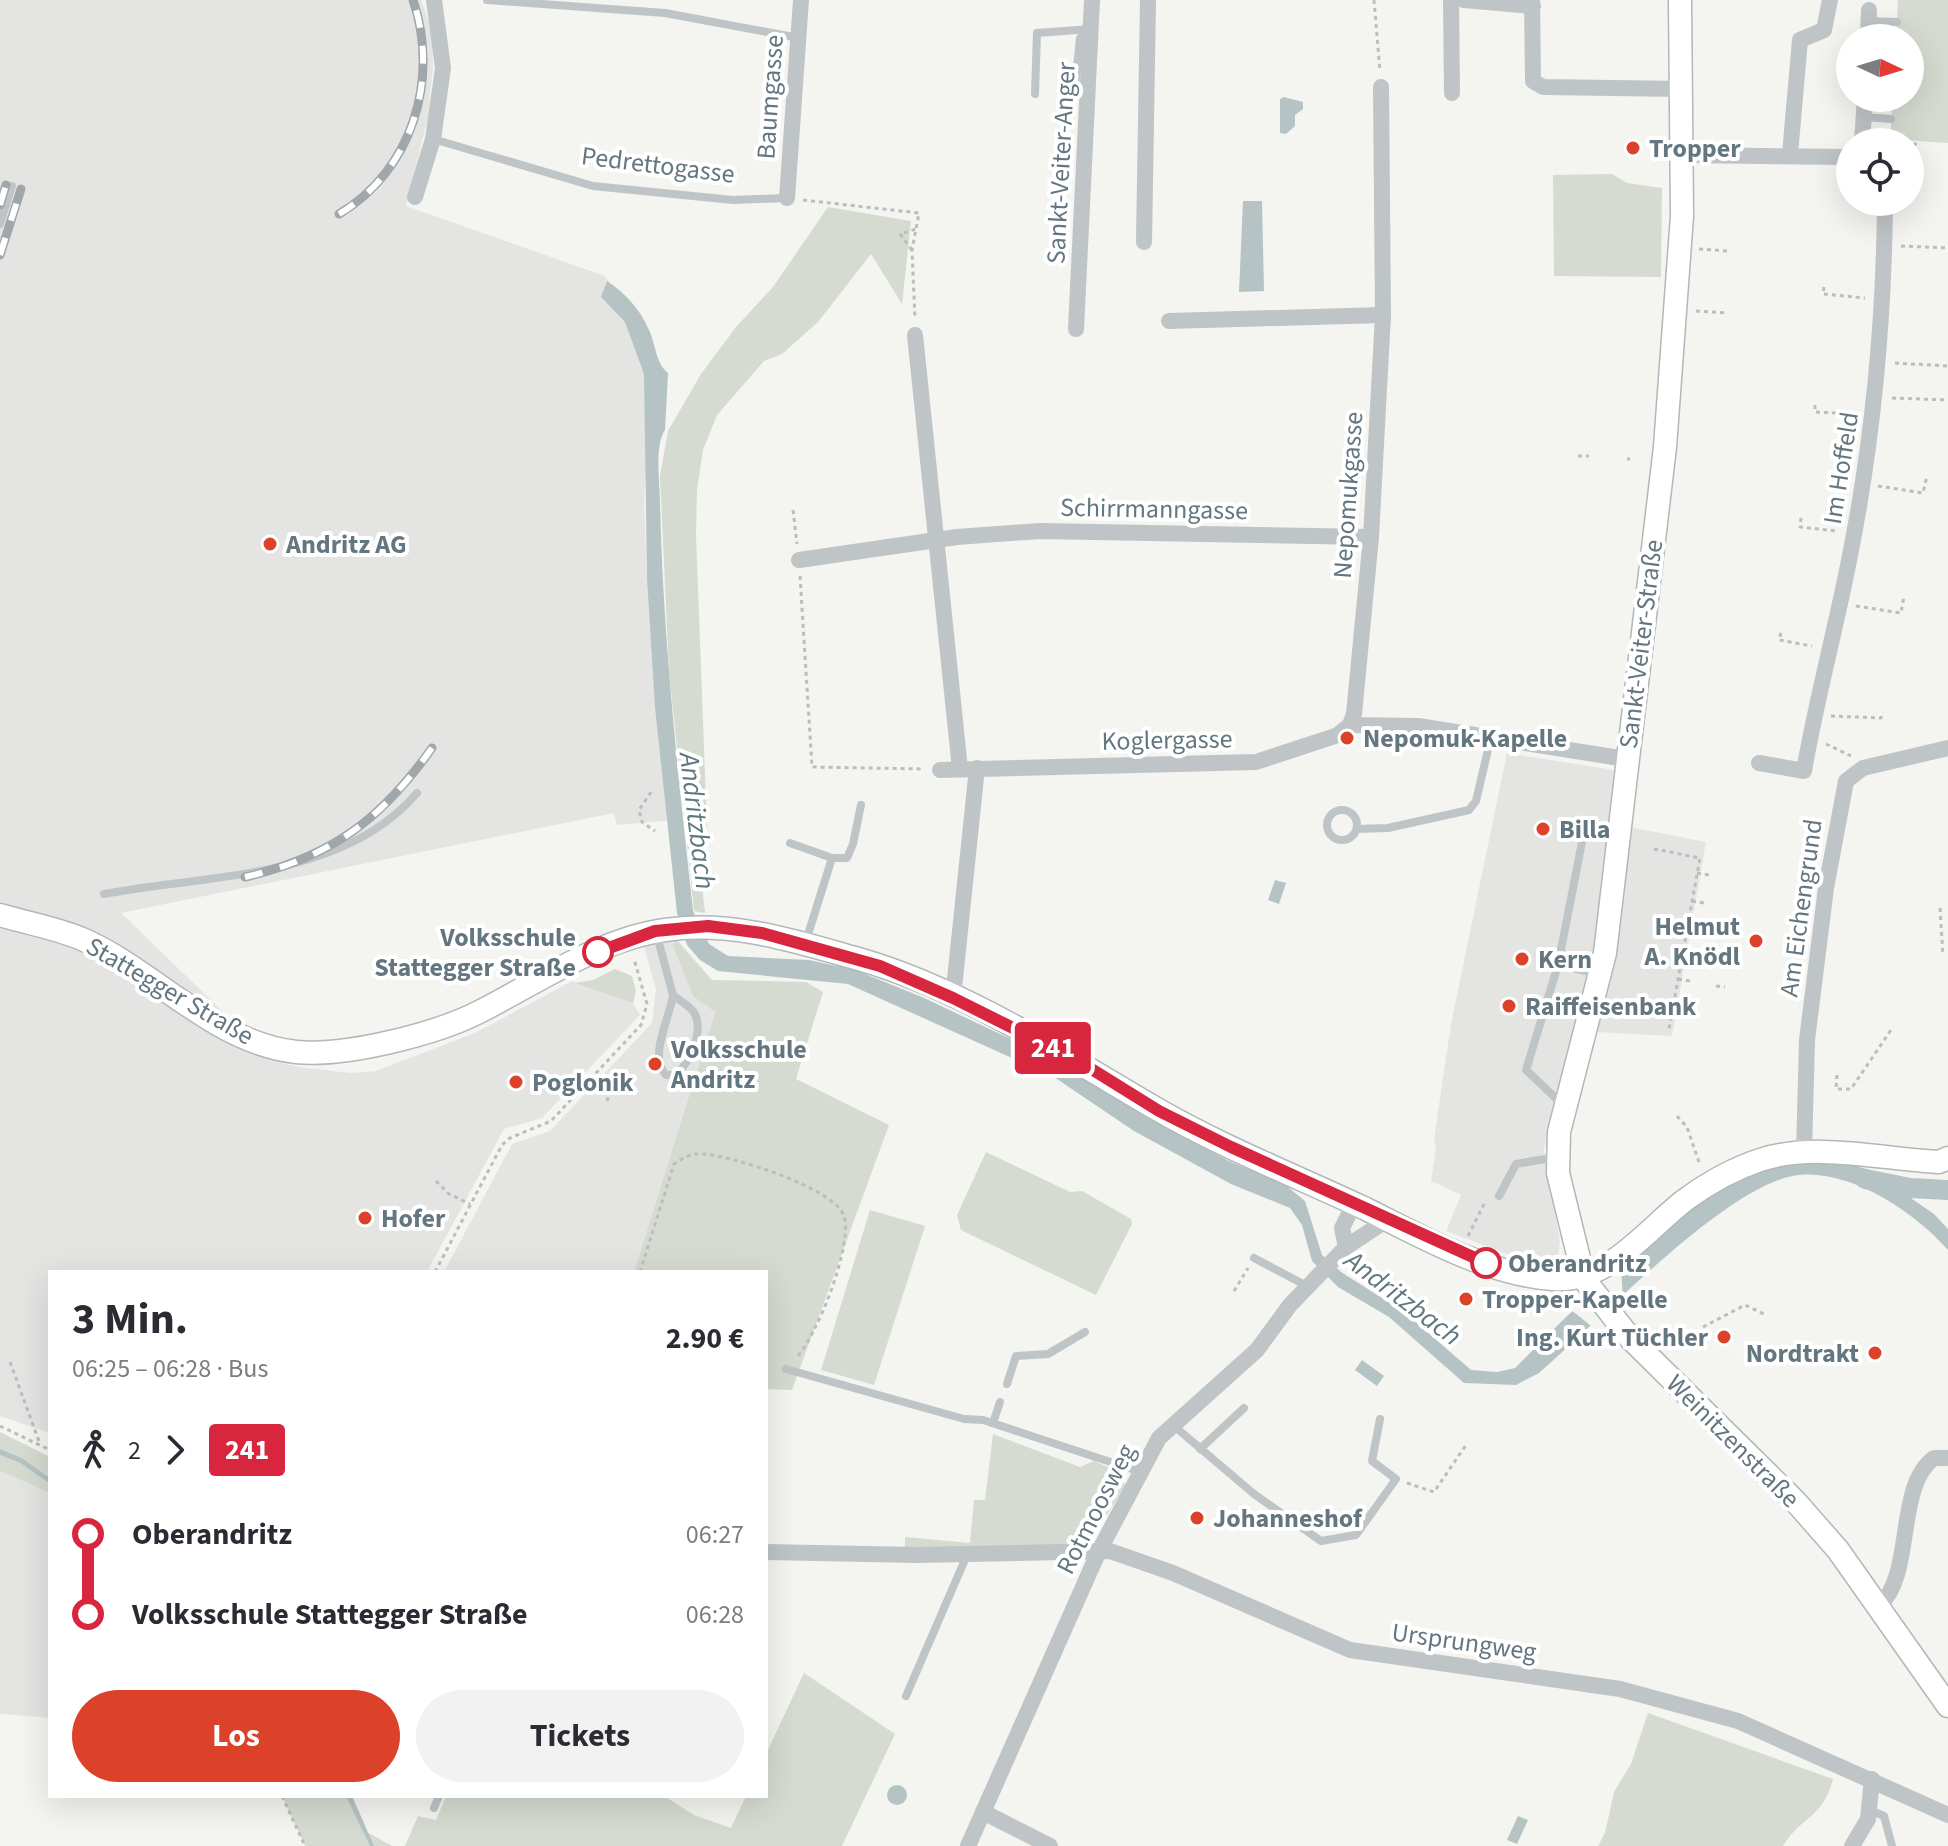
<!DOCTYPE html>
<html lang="de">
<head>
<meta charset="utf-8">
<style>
	body { margin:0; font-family:"Source Sans 3",sans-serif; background:#f2f2f3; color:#2b2b33; height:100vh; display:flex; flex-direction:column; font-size:30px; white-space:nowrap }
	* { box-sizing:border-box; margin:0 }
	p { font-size:26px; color:#7c7c81 }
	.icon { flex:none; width:44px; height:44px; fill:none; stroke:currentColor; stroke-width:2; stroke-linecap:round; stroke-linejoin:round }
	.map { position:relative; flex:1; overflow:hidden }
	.panel { position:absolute; left:48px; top:1270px; width:720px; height:528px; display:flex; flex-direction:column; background:#fff; border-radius:0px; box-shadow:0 8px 32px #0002 }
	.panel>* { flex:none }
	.badge { padding:0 16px; border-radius:6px; font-size:28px; line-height:52px }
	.needle { width:52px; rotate:94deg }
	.buttons { position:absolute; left:1836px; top:24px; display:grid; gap:16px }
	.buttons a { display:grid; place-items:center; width:88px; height:88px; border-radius:50%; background:#fff; box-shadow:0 8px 32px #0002; font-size:40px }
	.map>.badge { position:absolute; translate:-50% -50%; box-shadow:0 0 0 4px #fff }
	.legs { display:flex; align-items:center; gap:12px; height:88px; padding:0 24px; font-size:26px }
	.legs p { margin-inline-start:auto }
	.summary { display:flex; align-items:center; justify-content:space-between; height:136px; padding:0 24px }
	h1 { font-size:44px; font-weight:700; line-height:60px }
	.action { display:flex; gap:16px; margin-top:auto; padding:16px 24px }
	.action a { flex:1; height:92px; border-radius:48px; background:#db4229; color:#fff; font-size:32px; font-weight:700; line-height:92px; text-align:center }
	.action a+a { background:#f2f2f3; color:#2b2b33 }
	ul { padding:0 24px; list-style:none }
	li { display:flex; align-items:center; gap:28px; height:80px; font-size:30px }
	li i { display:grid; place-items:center; width:12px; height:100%; margin:0 10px; background:currentColor }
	li i::after { content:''; width:20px; height:20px; margin:-10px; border:6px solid; border-radius:50%; background:#fff }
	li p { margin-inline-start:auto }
	li:first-child i { background:linear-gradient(#0000 50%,currentColor 0) }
	li:last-child i { background:linear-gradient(currentColor 50%,#0000 0) }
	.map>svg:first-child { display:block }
	.built { fill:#e4e5e3 }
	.green { fill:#d5dbd1 }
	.water { fill:#b5c3c5 }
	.pier { fill:#f4f4f0 }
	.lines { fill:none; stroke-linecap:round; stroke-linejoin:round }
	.canal { stroke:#b5c3c5; stroke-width:20 }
	.secondary-casing { stroke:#b2b7ba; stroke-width:25 }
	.path { stroke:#bbbdbf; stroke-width:3; stroke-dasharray:4 4; stroke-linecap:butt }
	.lane { stroke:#bfc4c6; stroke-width:8 }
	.street { stroke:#bfc4c6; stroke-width:16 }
	.secondary { stroke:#fff; stroke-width:22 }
	.rail-casing { stroke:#a0a7ab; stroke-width:9 }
	.rail { stroke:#fff; stroke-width:6; stroke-dasharray:18; stroke-linecap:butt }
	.line-1-casing { stroke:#fff; stroke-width:18 }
	.line-1 { stroke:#d7263d; stroke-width:12 }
	.poi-dot { fill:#db4229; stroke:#fff; stroke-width:3 }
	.stop-1-dot { fill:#fff; stroke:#d7263d; stroke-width:4 }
	.labels { text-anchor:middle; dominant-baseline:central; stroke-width:8; stroke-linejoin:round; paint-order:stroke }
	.street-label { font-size:26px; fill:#647680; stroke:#fff }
	.poi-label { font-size:26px; font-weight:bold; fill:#647680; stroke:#fff; text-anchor:start }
	.stop-label { font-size:26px; font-weight:bold; fill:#647680; stroke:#fff; text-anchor:end }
	.water-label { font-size:28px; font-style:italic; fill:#5f787d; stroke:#fff }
</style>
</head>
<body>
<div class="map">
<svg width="1948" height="1846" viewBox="0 0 1948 1846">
	<rect width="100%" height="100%" fill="#f4f4f0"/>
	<g class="built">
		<path d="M0,0H421L432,30L433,67L428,117L406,206L605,276L635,321L651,370L644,502L647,578L655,595L675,820L617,825L614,813L121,913L274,1061L298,1067L351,1073L376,1071L475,1033L572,981L633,1003L640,1015L542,1118L504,1129L427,1272H50V1433L0,1416Z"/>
		<path d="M1507,753L1620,771L1614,824L1706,842L1672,1036L1576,1031L1544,1149L1560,1241L1558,1256L1545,1263L1523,1260L1446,1231L1461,1195L1431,1181L1436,1148L1434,1139L1451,1024Z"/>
		<path d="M676,939L715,1011L634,1272H444L512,1144L550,1131L652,1023L656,989L644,947Z"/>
		<path d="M0,1471L50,1493V1718L0,1714Z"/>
	</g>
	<g class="green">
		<path d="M1898,0H1948V143L1890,139L1893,98H1910V38H1896Z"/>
		<path d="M1612,174L1627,183L1662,188L1661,277L1554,276L1553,175Z"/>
		<path d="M828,207L911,221L902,304L871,254L818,322L782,354L764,361L717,415L703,450L697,490L696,535L707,828L698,851L705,913L694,911L669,671L660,476L668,431L701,374L736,327L773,287Z"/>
		<path d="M676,939L712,980L806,982L823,992L796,1079L889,1125L792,1390L766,1389V1272H634L715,1012L693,996L673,946Z"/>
		<path d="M615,969L632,976L636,991L633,1003L575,983L593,980Z"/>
		<path d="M986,1152L1070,1192L1082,1191L1131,1219L1132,1224L1096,1295L961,1230L957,1215Z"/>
		<path d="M870,1210L925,1226L874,1385L821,1370Z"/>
		<path d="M0,1432L50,1457V1478L22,1458L0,1449Z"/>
		<path d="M993,1434L1080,1467L1094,1461L1117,1471L1125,1485C1109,1513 1098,1534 1067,1545L905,1548V1537L970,1543L974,1500H985Z"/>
		<path d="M0,1455L20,1463L50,1484V1493L0,1471Z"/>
		<path d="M804,1673L895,1734L842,1846H405L418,1816L436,1820L446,1796H664L694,1815L731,1828L746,1796H766V1754Z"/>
		<path d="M1648,1713L1833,1779C1823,1819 1802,1815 1783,1846H1598L1605,1833L1614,1792L1631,1764Z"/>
		<path d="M282,1796H349L365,1831L392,1846H305Z"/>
	</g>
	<g class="water">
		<path d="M1284,97L1303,102V109L1295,115V126L1286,134L1280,133V99Z"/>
		<path d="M1243,201H1262L1264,291L1239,292Z"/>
		<path d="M607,281C624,292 640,309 648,328C656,343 655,363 668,373L665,430C654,446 660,482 660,502C663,639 678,774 693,911L709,944L728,956L809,960L855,970L922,997L1053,1059L1144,1116L1229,1161L1284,1184L1305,1201L1322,1255L1341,1272L1404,1312L1471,1370L1497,1372L1515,1368L1567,1316L1701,1202L1729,1183L1769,1166L1806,1160L1849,1164L1870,1170L1934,1214L1948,1229V1250C1914,1212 1852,1170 1799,1175C1728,1182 1596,1324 1539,1373L1516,1385L1464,1383L1389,1317L1338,1287L1312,1261L1302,1225L1290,1208L1231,1184L1134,1131L1054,1077L848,984L718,971L700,960L687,945L677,913L655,707L647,578L644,374L625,322L601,297Z"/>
		<path d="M1275,880L1286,883L1279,904L1268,900Z"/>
		<path d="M1362,1360L1384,1376L1377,1386L1355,1370Z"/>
		<path d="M0,1449L22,1458L50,1478V1484L20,1463L0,1455Z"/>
		<circle cx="897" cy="1795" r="10"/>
		<path d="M346,1796H352L374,1846H370Z"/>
		<path d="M1518,1816L1528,1820L1517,1844L1507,1840Z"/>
	</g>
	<path class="pier" d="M1621,1267L1623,1301L1595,1329L1571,1310Z"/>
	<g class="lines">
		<path class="canal" d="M1865,1179L1910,1188L1948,1190"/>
		<defs>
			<g id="secondary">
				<path d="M1680,0L1682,216L1665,447L1605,953L1559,1132L1558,1173L1584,1279L1630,1338L1795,1501L1838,1550L1948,1706"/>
				<path d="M0,915C26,923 56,928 82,939C154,970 214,1043 296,1052C345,1057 437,1034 481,1011C538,982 600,939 665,930C732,920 798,942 862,960C962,989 1066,1056 1155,1108C1222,1147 1296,1176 1366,1209C1422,1237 1489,1275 1553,1279C1608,1283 1645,1231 1685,1200C1708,1183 1733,1169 1760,1160C1815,1142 1882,1159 1939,1162L1948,1158"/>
			</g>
		</defs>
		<use href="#secondary" class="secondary-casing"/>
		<g class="path">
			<path d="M1374,0L1380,71"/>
			<path d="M1910,153L1917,141"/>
			<path d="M803,200L919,213L912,250L915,319"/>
			<path d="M1901,246L1948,248"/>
			<path d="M1699,249L1728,251"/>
			<path d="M912,250L900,234L916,229"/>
			<path d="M1824,287L1823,294L1865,298"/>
			<path d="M1696,311L1726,313"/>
			<path d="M1895,363L1948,366"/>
			<path d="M1892,398L1948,400"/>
			<path d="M1815,405V412L1857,414"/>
			<path d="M1578,456H1589"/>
			<path d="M1627,459H1630"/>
			<path d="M1878,486L1923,493L1927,476"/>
			<path d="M793,510L797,544"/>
			<path d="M1801,518L1800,527L1837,531"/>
			<path d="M800,576L812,767L924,769"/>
			<path d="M1856,606L1901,613L1904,596"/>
			<path d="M1781,633L1779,640L1812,646"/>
			<path d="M1831,716L1881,718L1883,712"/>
			<path d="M1826,744L1851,756"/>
			<path d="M651,792L639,810L642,822L655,831"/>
			<path d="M1654,849L1700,858L1669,1029"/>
			<path d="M1697,873L1709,875"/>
			<path d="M1692,901L1704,903"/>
			<path d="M1940,908L1943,956"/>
			<path d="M1687,930L1699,933"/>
			<path d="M1682,959L1694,961"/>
			<path d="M1678,979L1690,981"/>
			<path d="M1716,986L1725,987"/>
			<path d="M1837,1075L1836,1089H1851L1891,1030"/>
			<path d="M586,1083L610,1091L607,1101"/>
			<path d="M1677,1116L1687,1127L1700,1165"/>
			<path d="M436,1181L449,1194L470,1204"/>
			<path d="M1468,1236L1486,1200"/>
			<path d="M435,1272L502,1145L510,1138L551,1121L641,1025L647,1004L634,959"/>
			<path d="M640,1272L674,1164C683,1158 691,1153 702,1154C730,1155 835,1188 844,1216C853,1246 817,1336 796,1358"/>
			<path d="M1234,1291L1248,1268"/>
			<path d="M1703,1327L1745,1305L1766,1315"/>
			<path d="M10,1362L40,1444"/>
			<path d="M0,1426L50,1450"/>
			<path d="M1407,1483L1434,1492L1466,1445"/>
			<path d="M282,1796L305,1846"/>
		</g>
		<g class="lane">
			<path d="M487,0L665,13L799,38"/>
			<path d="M1869,21L1897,22"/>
			<path d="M1063,89L1075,88L1080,38L1091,30"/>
			<path d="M1035,94L1037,33L1091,29"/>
			<path d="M1864,117L1891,119"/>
			<path d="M433,139L593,186L733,200L787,198"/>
			<path d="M0,224L12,186"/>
			<circle cx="1342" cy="825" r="15"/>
			<path d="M1357,829L1388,828L1469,810L1476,801L1491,737"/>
			<path d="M790,843L832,858"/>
			<path d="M104,894C208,874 343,880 417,793"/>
			<path d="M656,932L673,995"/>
			<path d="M805,944L832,858H847L853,844L861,805"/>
			<path d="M1558,965L1596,973"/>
			<path d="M673,995C679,1000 688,1005 693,1011C706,1029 689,1063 676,1075H666C648,1056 670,1018 673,995Z"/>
			<path d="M1563,1105L1526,1070L1558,965L1584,832L1618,828"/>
			<path d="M1499,1196L1516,1164L1557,1157"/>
			<path d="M1254,1258L1307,1286"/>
			<path d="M786,1369L964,1419L983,1420L1141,1472"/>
			<path d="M1007,1384L1016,1356L1048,1354L1085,1332"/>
			<path d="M993,1423L1000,1402"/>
			<path d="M1174,1426L1254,1494L1321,1541L1356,1535L1396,1479L1372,1461L1380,1419"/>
			<path d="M1200,1449L1244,1408"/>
			<path d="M906,1696L967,1555"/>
			<path d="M434,1808L439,1796"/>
			<path d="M1870,1810L1884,1816L1892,1846"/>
		</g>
		<g class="street">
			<path d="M1451,0L1452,93"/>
			<path d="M1464,0L1533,6"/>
			<path d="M1532,0L1533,81L1543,87L1682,89"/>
			<path d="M1868,38L1869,10"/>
			<path d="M1862,142L1865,98"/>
			<path d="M1790,154L1800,40L1824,30L1830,0"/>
			<path d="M1683,155L1850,157"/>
			<path d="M415,197L433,139L443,68L434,0"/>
			<path d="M787,198L801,0"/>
			<path d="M1144,242L1148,0"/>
			<path d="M1169,321L1383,315"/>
			<path d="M1076,329L1092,0"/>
			<path d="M915,335L960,769"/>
			<path d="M799,560L957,537L1040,531L1371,537"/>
			<path d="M1350,725L1418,726L1626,759"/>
			<path d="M1759,763L1804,771C1817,695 1838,621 1852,545C1874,431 1884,318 1885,202"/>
			<path d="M940,770L1256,762L1338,735L1350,725L1354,714L1371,537L1383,315L1381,87"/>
			<path d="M953,998L977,768"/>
			<path d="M1804,1152L1807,1040L1826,888L1846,781L1863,768L1948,748"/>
			<path d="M1346,1247L1342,1228L1354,1204"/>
			<path d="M766,1552L917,1555L1110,1551L1173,1573L1350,1650L1620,1689L1738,1721L1948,1815"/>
			<path d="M1879,1606C1915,1574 1895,1486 1934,1458H1948"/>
			<path d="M983,1812L1050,1846"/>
			<path d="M968,1846L1099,1551L1159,1438L1257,1350L1290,1305L1346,1247L1387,1220"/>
			<path d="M1852,1846L1868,1819L1872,1779"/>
		</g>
		<use href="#secondary" class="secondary"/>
		<defs>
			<g id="rail">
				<path d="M0,205L6,185"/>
				<path d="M339,214C412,171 440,79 413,0"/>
				<path d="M0,255L21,189"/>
				<path d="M245,877C331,857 381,820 432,748"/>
			</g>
		</defs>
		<use href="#rail" class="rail-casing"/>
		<use href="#rail" class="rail"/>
	</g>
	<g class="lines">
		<defs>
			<path id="line-1" d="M598,952L655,931L708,926L762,933L880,966L953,998L1077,1060L1159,1111L1231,1147L1486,1263"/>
		</defs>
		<use href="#line-1" class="line-1-casing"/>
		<use href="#line-1" class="line-1"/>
	</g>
	<g class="poi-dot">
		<circle cx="1633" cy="148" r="8"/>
		<circle cx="270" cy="544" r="8"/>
		<circle cx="1347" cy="738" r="8"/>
		<circle cx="1543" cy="829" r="8"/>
		<circle cx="1756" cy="941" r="8"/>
		<circle cx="1522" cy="959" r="8"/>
		<circle cx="1509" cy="1006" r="8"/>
		<circle cx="655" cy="1064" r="8"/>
		<circle cx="516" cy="1082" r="8"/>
		<circle cx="365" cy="1218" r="8"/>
		<circle cx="1466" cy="1299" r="8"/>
		<circle cx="1724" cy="1337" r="8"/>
		<circle cx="1875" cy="1353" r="8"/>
		<circle cx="1197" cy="1518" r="8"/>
	</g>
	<g class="stop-1-dot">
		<circle cx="598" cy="952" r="14"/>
		<circle cx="1486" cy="1263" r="14"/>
	</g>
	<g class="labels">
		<g class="street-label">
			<text transform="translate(770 97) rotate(-86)">Baumgasse</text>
			<text transform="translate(1061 163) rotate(-87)">Sankt-Veiter-Anger</text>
			<text transform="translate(658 165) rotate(7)">Pedrettogasse</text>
			<text transform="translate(1841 468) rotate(-81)">Im Hoffeld</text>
			<text transform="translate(1348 495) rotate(-86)">Nepomukgasse</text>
			<text transform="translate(1154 509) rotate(1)">Schirrmanngasse</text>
			<text transform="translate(1641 644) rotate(-83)">Sankt-Veiter-Straße</text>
			<text transform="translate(1167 740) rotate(-1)">Koglergasse</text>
			<text transform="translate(1801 908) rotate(-82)">Am Eichengrund</text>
			<text transform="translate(170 991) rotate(30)">Stattegger Straße</text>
			<text transform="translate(1733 1441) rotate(45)">Weinitzenstraße</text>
			<text transform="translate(1096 1509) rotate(-63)">Rotmoosweg</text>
			<text transform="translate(1464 1642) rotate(8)">Ursprungweg</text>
		</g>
		<g class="poi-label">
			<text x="1649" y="148">Tropper</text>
			<text x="286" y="544">Andritz AG</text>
			<text x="1363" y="738">Nepomuk-Kapelle</text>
			<text x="1559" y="829">Billa</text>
			<text x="1740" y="926" text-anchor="end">Helmut<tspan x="1740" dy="30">A. Knödl</tspan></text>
			<text x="1538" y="959">Kern</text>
			<text x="1525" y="1006">Raiffeisenbank</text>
			<text x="671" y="1049">Volksschule<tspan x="671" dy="30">Andritz</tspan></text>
			<text x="532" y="1082">Poglonik</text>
			<text x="381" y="1218">Hofer</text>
			<text x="1482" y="1299">Tropper-Kapelle</text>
			<text x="1708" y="1337" text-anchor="end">Ing. Kurt Tüchler</text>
			<text x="1859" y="1353" text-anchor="end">Nordtrakt</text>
			<text x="1213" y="1518">Johanneshof</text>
		</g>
		<g class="stop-label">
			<text x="576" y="937">Volksschule<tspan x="576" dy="30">Stattegger Straße</tspan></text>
			<text x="1508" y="1263" text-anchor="start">Oberandritz</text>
		</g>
		<g class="water-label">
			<text transform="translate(697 821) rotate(83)">Andritzbach</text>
			<text transform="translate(1403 1298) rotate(37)">Andritzbach</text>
		</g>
	</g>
</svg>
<div class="buttons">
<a><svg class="needle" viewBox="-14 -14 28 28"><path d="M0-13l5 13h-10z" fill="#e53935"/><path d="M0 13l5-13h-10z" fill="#7c7c81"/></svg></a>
<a><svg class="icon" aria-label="locate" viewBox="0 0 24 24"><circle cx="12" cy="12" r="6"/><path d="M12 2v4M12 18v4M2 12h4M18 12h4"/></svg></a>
</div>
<b class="badge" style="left:1053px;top:1048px;background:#d7263d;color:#fff">241</b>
<section class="panel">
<div class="summary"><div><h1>3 Min.</h1><p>06:25 – 06:28 · Bus</p></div><b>2.90 €</b></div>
<div class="legs"><svg class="icon" aria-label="walk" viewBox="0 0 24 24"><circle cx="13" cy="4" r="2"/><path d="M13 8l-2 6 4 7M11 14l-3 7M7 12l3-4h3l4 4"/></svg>2<svg class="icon" aria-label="forward" viewBox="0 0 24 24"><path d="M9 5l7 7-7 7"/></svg><b class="badge" style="background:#d7263d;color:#fff">241</b></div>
<ul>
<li><i style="color:#d7263d"></i><b>Oberandritz</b><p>06:27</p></li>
<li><i style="color:#d7263d"></i><b>Volksschule Stattegger Straße</b><p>06:28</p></li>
</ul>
<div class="action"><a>Los</a><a>Tickets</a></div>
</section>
</div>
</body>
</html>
